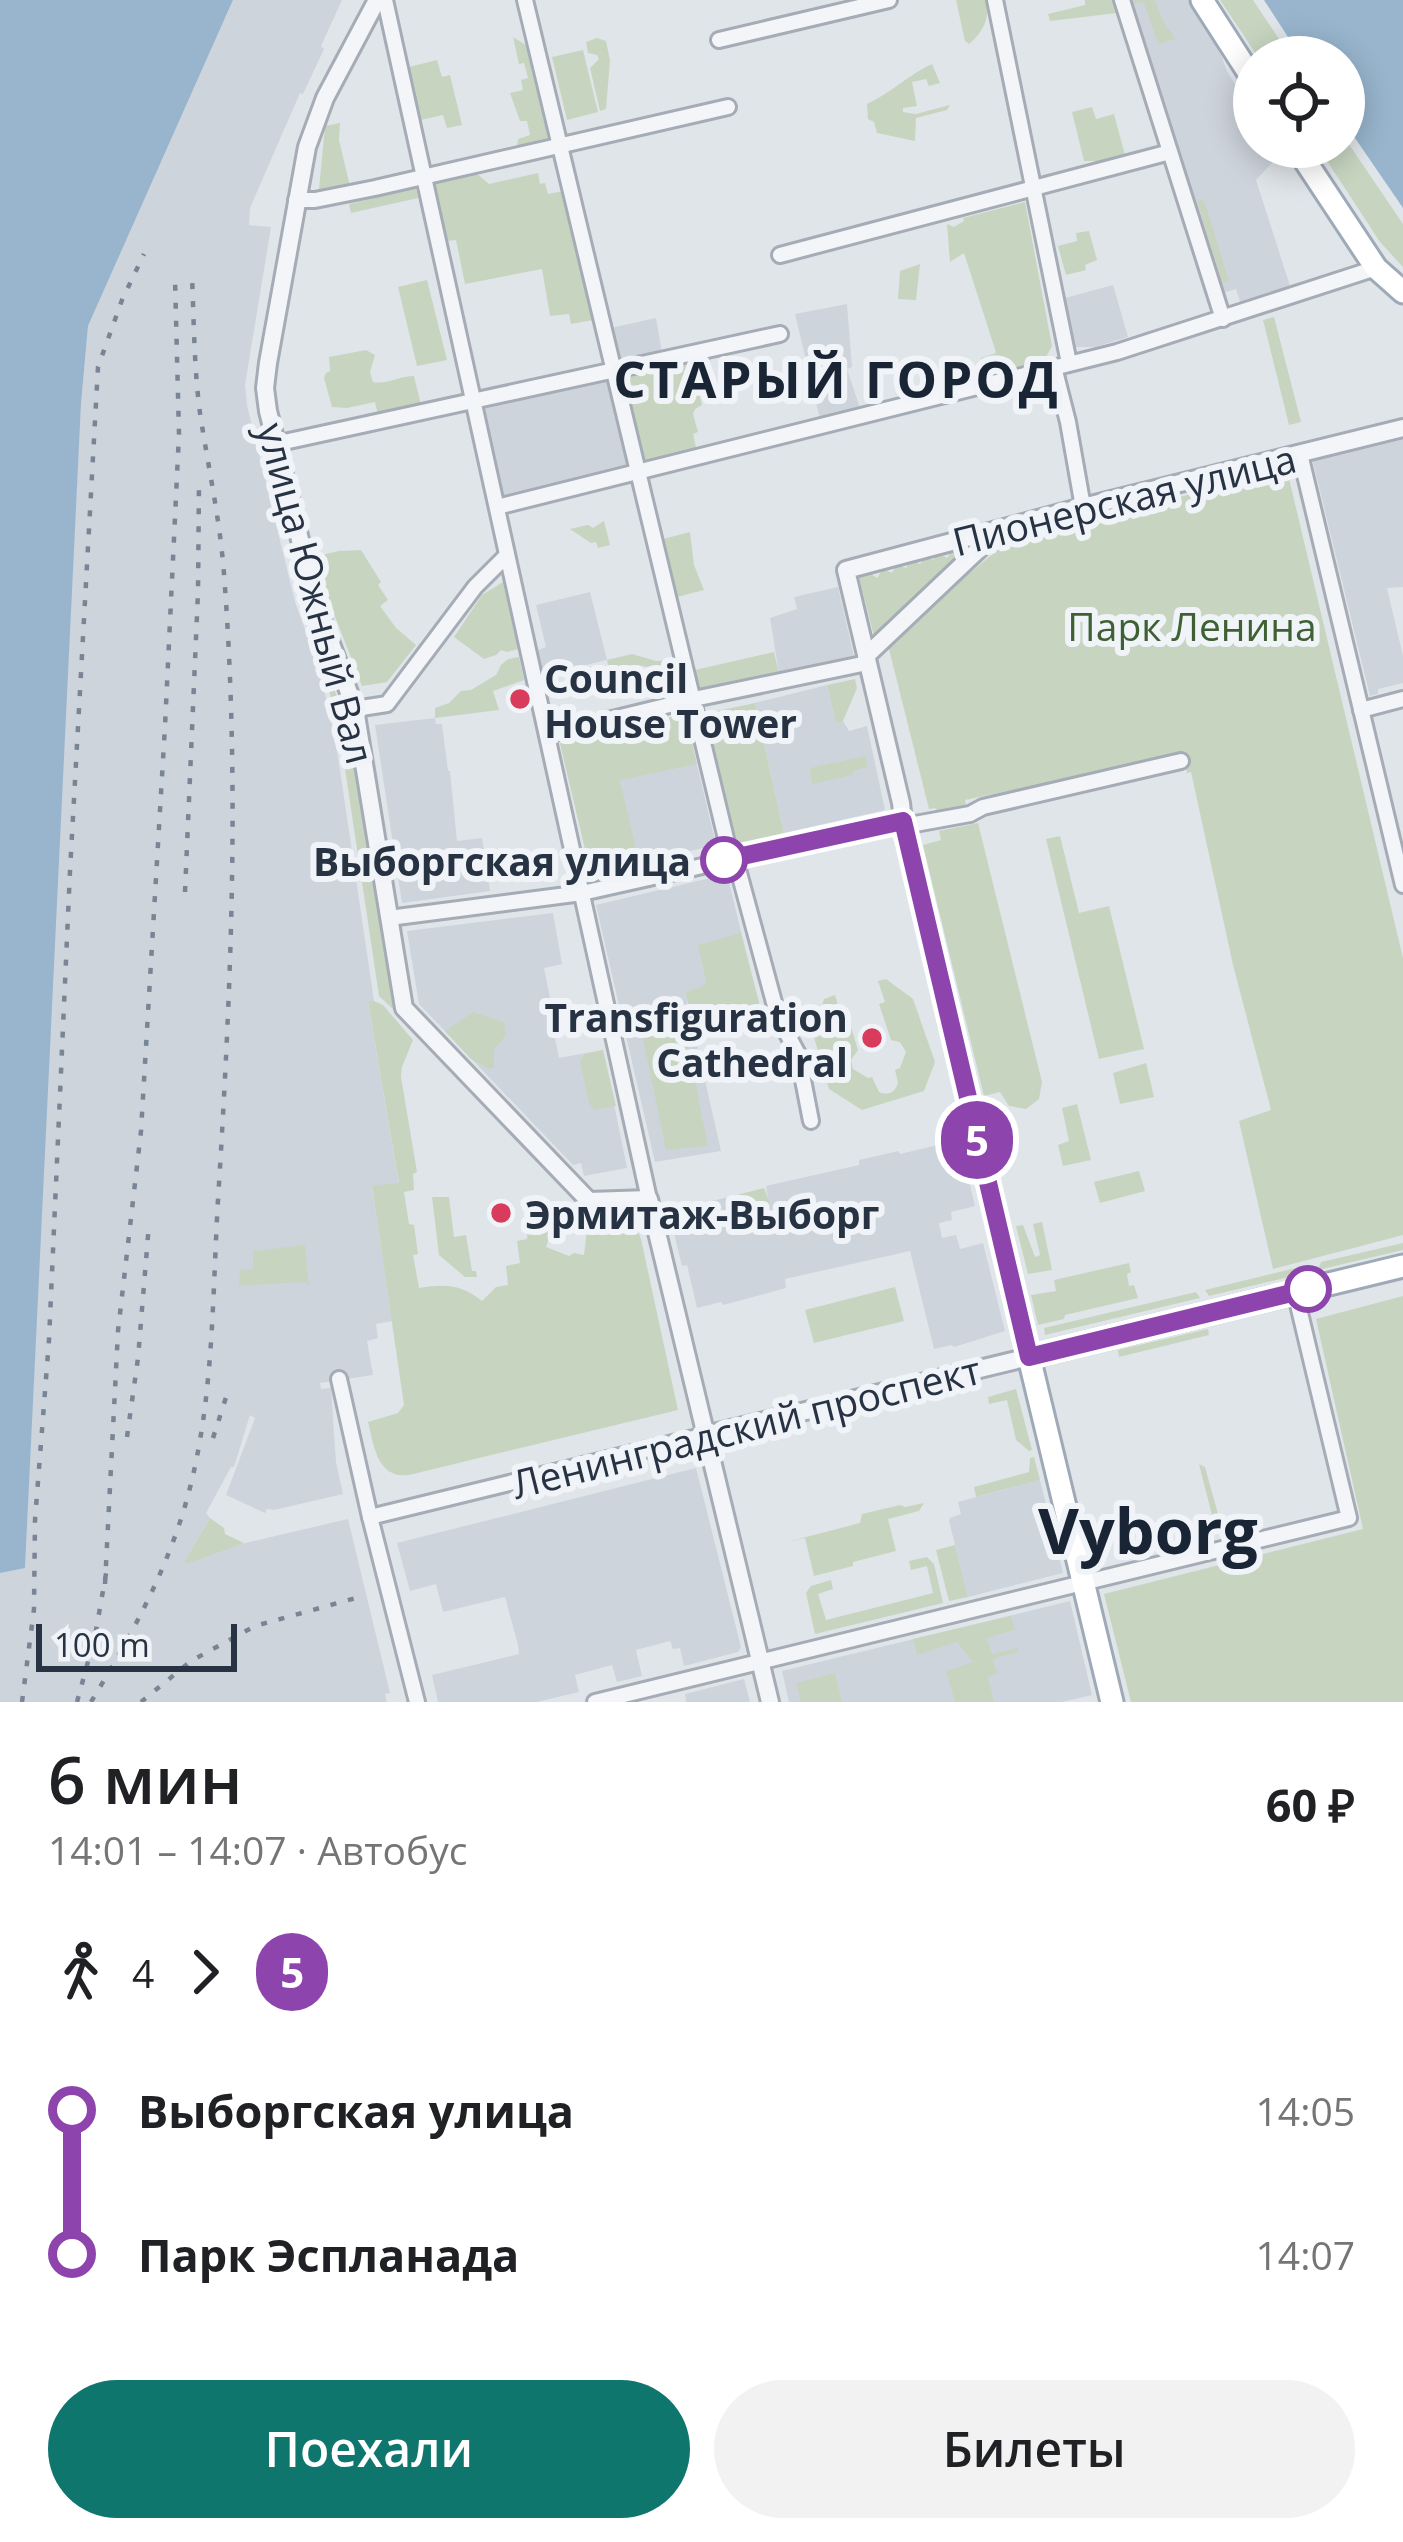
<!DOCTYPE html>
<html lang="ru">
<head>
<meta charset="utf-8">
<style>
	body { margin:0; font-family:"Open Sans",sans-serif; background:#f2f2f2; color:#202124; height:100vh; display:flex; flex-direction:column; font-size:45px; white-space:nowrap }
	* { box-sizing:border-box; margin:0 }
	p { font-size:39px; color:#757577 }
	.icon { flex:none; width:66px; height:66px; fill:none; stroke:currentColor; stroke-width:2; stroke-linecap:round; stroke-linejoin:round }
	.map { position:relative; height:1702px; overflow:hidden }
	.panel { display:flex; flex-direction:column; background:#fff; flex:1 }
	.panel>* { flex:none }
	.badge { padding:0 24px; border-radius:39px; font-size:42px; line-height:78px }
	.fabs { position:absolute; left:1233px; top:36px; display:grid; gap:24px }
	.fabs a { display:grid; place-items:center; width:132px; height:132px; border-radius:50%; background:#fff; box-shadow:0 6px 30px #0003; font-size:60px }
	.scale { position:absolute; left:36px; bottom:30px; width:201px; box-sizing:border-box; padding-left:12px; border:6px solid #273343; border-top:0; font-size:33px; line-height:42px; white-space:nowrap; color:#273343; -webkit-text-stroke:9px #f0f3f7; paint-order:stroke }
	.map>.badge { position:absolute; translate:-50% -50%; box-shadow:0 0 0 6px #fff }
	.legs { display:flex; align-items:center; gap:18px; height:132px; padding:0 48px; font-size:39px }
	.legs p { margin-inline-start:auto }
	.overview { display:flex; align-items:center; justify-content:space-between; height:204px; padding:0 48px }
	h1 { font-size:66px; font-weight:600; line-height:90px }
	.button { display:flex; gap:24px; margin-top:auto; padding:24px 48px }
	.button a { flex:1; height:138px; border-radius:72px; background:#0f766e; color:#fff; font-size:48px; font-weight:600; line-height:138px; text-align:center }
	.button a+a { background:#f2f2f2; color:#202124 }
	ul { padding:0 48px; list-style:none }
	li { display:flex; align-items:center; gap:42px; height:144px; font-size:45px }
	li i { display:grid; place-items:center; width:18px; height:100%; margin:0 15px; background:currentColor }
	li i::after { content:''; width:30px; height:30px; margin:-15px; border:9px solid; border-radius:50%; background:#fff }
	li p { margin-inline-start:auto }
	li:first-child i { background:linear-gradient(#0000 50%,currentColor 0) }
	li:last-child i { background:linear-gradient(currentColor 50%,#0000 0) }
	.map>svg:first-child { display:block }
	.built { fill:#ced4dc }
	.green { fill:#c7d5c0 }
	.water { fill:#98b5cd }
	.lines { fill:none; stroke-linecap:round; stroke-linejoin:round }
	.minor-casing { stroke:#a5acb5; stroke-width:20 }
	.tertiary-casing { stroke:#a5acb5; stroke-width:22 }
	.primary-casing { stroke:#9eaab7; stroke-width:27 }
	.minor { stroke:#f3f5f8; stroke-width:14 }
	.tertiary { stroke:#f3f5f8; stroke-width:16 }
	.primary { stroke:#fff; stroke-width:21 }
	.rail { stroke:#788595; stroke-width:4.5; stroke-dasharray:6 12; stroke-linecap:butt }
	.line-1-casing { stroke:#fff; stroke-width:27 }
	.line-1 { stroke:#8e44ad; stroke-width:18 }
	.poi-dot { fill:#d93b5d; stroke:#f0f3f7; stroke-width:4.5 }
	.stop-1-dot { fill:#fff; stroke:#8e44ad; stroke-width:6 }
	.labels { text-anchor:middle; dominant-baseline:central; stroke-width:12; stroke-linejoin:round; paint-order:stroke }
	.street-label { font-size:39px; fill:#273343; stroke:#f0f3f7 }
	.park-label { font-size:39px; fill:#3e6033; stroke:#f0f3f7 }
	.poi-label { font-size:39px; font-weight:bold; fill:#273343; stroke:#f0f3f7; text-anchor:start }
	.stop-label { font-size:39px; font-weight:bold; fill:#273343; stroke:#f0f3f7; text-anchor:end }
	.district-label { font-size:51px; font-weight:bold; letter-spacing:3px; fill:#192434; stroke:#f0f3f7 }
	.town-label { font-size:63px; font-weight:bold; fill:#192434; stroke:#f0f3f7 }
</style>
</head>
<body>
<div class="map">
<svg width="1403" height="1702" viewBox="0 0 1403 1702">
	<rect width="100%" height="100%" fill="#e0e5ea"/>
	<g class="built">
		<path d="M233,0H342L321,46L324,49L303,94L300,93L250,208L249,225L271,227L245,385L247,405L295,602L319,667L336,743L374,1001L368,1003L399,1184L372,1187L392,1321L376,1324L378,1338L367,1341L373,1375L320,1383L321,1389L331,1388L336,1462L343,1494L274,1510L267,1509L265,1513L226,1495L255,1418L250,1415L234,1467H231L206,1513L210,1518L184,1562L187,1564L232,1546L348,1519L390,1693L385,1694L387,1702H0V1573L25,1567L57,872L81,404L88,326Z"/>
		<path d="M1129,0H1192L1212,31L1227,71L1254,116V147L1285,149L1256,180L1291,289L1241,305L1236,289L1222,293Z"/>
		<path d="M1113,285L1128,337L1095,347H1075L1065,298Z"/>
		<path d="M847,304L852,367L847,369L860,408L822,417L819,415L795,314Z"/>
		<path d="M656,318L662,353L619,362L611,328Z"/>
		<path d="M609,377L631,469L501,501L480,405Z"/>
		<path d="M1403,436V587L1387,588L1403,656V683L1378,689V694L1370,696L1312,458Z"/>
		<path d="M838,587L854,657L779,674L770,618L797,609L794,597Z"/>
		<path d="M590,592L607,660L544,675L538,650L546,647L536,605Z"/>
		<path d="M827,685L836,722L843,721L849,731L867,726L885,810L784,833L755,703Z"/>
		<path d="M685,714L716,845L591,874L560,743Z"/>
		<path d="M435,718L436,724H442L448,771H450L457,841L482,838L490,891L402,903L375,725Z"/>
		<path d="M727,874L758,1001L703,988L685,992L721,1151L655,1162L596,905Z"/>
		<path d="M553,913L562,964L544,968L557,1032L554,1033L559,1058L603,1050L627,1168L584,1176L581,1163L573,1165L419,1004L407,931Z"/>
		<path d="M959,1140L975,1206L951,1212L952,1220L939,1223L942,1238L956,1235L960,1249L983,1243L1005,1331L954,1347L952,1345L934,1349L910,1251L785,1279L786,1288L723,1305L721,1302L697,1308L687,1265L682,1266L672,1225L688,1221L707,1222L703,1203L729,1197L733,1215L769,1203L766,1186L859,1165V1160L877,1156L898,1151L900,1154Z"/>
		<path d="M696,1468L741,1647L738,1652L684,1666L680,1648L673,1649L670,1641L636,1650L642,1676L617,1682L612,1665L575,1675L579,1692L537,1702H438L432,1675L519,1654L518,1645L505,1597L443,1612L436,1584L410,1591L397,1543Z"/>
		<path d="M1040,1480L1063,1573L968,1597L949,1521L950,1518L961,1514L958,1502Z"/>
		<path d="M1070,1601L1092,1695L1062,1702H789L782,1671Z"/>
		<path d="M744,1679L750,1702H686L685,1694Z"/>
	</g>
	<g class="green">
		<path d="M956,0H986C990,19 983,32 969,44L965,41Z"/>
		<path d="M1085,0H1113L1117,13L1050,21L1048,14L1085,5Z"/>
		<path d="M1133,0H1155L1164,23L1176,39L1158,44L1143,1L1134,4Z"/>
		<path d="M1220,0H1253L1291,57H1258Z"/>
		<path d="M513,37L526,45L548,138L517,147L518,139L530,135L527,121H520L510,93L523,90L521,80L528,78L524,63L519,64Z"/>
		<path d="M597,38L606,41L610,60L606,109L600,111L590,68L599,59L597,55L588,53L586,42Z"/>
		<path d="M583,50L598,112L567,120L552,57Z"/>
		<path d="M437,60L442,77L450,75L462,125L447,128L443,115L421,120L409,67Z"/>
		<path d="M932,64L940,83L929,86L926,79L912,82L917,106L903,108V112L916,114L950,105L947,110L916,118L915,141L877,133L874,122L868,119L867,104C891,93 909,74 932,64Z"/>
		<path d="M1092,107L1096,119L1114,114L1125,155L1104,161H1084L1072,112Z"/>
		<path d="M340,123L339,140L350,186L323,192L319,189L325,126Z"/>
		<path d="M1344,137L1403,224V267L1380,242L1318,147H1344Z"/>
		<path d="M476,173L489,184L538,173L540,184L545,183L548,194L564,191L593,320L571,324L569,314L550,316L542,269L465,284L456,240L446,241L434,183Z"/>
		<path d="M416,188L418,198L351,213L349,204Z"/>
		<path d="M1201,200L1205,202L1229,281L1222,283L1197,201Z"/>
		<path d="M1025,202L1052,346L1046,357L1039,361L991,374L986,373L981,358L996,353L994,346L964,253L950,262L947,224L954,227L964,221L963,218Z"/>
		<path d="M1089,231L1097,260L1085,265L1086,270L1066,275L1058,246L1077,241L1076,233Z"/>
		<path d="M920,264L916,300L898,299L900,271Z"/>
		<path d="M427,280L447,360L417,366L398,287Z"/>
		<path d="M1274,317L1301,422L1289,425L1263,320Z"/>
		<path d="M366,350L375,355L370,372L373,382C387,385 399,376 414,376L421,405L378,415L375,402L347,408L332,407L324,378L326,373L330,371L329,357Z"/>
		<path d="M691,360L702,405L695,409L693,414L698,432L693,434L697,452L642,466L620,375Z"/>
		<path d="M1287,470L1403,958V1235L1273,1269L1239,1121L1271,1110L1233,965L1191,772L1187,773L1182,752L1077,777L965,800L967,809L940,814L935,808L929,809L889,649L966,576L1006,543L1080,522Z"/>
		<path d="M604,521L610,545L598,548L596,542L591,543L570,529L588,525L593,528Z"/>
		<path d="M690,532L694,565L704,590L677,597L663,539Z"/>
		<path d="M972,543L973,547L875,640L858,574L867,571L877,578L883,569L892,573L897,564L906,568L912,559L920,564L926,556L933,560L938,552L947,558L954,548Z"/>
		<path d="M361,550L381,582L378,585L388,600L380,606L396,628L416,645L387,682L362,686L327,596L317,556L339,551Z"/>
		<path d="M503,582L518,649L507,652L501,650L496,655L484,659L454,637L482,595Z"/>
		<path d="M774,652L779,674L700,689L695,670Z"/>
		<path d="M632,654L656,661L673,660L679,689L675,698H672L666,671L638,665L609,669L607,660Z"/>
		<path d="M519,657L524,680L493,691L499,710L435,718V708L449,703L461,691L471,690L496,675L501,665L508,659Z"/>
		<path d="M328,671L347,726L394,1010L379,996L341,742L325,672Z"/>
		<path d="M855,679L857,688L843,721L836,723L827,685Z"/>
		<path d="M755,703L784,833L733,845L703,714Z"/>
		<path d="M685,714L697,764L620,780L639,863L591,874L560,743Z"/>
		<path d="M865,756L868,767L853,771V775L812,784L810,768Z"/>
		<path d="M978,823L1042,1082L1039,1099L1026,1109L1009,1106L1000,1092L984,1096L923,845L941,840L939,831Z"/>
		<path d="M1060,836L1079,913L1109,906L1144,1049L1099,1059L1046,839Z"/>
		<path d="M741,933L764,1021L712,1033L697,1040L693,1025L705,1021L701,1005L689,1007L685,992L702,987L706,981L698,945Z"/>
		<path d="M886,979L913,999L935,1062L924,1091L862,1110L829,1089L813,1034L824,999L835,995L841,1016L847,1014L858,1050L851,1060L853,1069L868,1078L872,1077L879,1092C888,1096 895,1093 898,1083L895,1070L900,1068L906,1052L900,1042L891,1040L879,1004L885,1002L878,981Z"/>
		<path d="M374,1001L383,1005L413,1040L402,1067L401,1077L417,1172L413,1174L414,1190L404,1192L409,1224L414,1225L418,1254L413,1255L419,1288C444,1284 461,1284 482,1301L496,1287L508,1285L506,1266L520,1263L517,1241L527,1239L529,1205L552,1203L556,1218L546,1247L569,1256L574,1253L584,1255L588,1221H634L641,1239L678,1410L409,1475C377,1479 374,1446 368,1422L398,1413L404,1405L372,1186L399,1183L368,1002Z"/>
		<path d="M473,1012L504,1022L506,1035L494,1050V1068L489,1069L471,1059L445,1031Z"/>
		<path d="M685,1030L708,1146L666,1150L643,1038Z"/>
		<path d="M603,1050L616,1106L594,1110L589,1103L580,1061L585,1054Z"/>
		<path d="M1146,1063L1154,1097L1120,1104L1113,1073Z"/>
		<path d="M1077,1104L1091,1160L1063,1166L1058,1145L1069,1141L1062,1108Z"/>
		<path d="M1139,1171L1145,1191L1100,1203L1094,1182Z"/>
		<path d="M764,1188L770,1203L733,1216L729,1197Z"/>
		<path d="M432,1197H449L454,1237L466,1235L472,1271H476L477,1277H465L439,1255Z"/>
		<path d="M703,1203L707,1222L689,1226L687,1222L672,1225L668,1211Z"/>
		<path d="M1042,1222L1052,1270L1028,1274L1016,1226L1023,1225L1035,1257L1040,1255L1033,1224Z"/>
		<path d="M1403,1243V1250L1318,1270L1321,1262Z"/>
		<path d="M305,1245L309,1286L305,1282L239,1286L240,1270L253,1269V1251Z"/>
		<path d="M1129,1263L1131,1272L1127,1274L1129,1286L1134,1285L1138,1298L1065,1315L1064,1319L1038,1325L1031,1295L1056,1291L1054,1280Z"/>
		<path d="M1308,1265L1306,1273L1209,1296L1205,1290Z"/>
		<path d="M895,1287L904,1321L814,1343L805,1310Z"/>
		<path d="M1196,1292L1200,1298L1045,1335L1044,1328Z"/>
		<path d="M1403,1296V1702H1131L1104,1594L1363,1529L1316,1319Z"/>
		<path d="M1208,1329L1209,1335L1119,1357L1118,1350Z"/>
		<path d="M1016,1389L1032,1450L1029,1451L1016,1440L1007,1400L989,1404L988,1397Z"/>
		<path d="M1034,1457L1040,1480L976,1497L974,1487L1029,1472L1030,1458Z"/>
		<path d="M1199,1464L1205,1467L1218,1514L1230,1524L1231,1533L1217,1535Z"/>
		<path d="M924,1503L919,1511L888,1519L896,1551L853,1562V1566L814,1576L805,1538L787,1542L860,1523L862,1514L900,1505L905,1507Z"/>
		<path d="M210,1518L224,1528L225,1534L244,1543L187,1564L184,1562Z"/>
		<path d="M955,1545L968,1597L949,1601L936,1550Z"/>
		<path d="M927,1557L934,1564L943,1603L815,1634L806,1593L811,1586L831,1580L833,1589L818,1594L826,1620L933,1593L927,1566L911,1570L909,1561Z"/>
		<path d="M1011,1616L1015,1630L987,1638L992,1654L1017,1648L1018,1652L993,1659L997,1674L988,1677L994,1702H955L946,1671L973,1662L957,1642L917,1655L913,1639Z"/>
		<path d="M835,1673L842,1702H801L796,1683Z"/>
	</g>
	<g class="water">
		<path d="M0,0H233L88,326L81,404L25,1568L0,1573Z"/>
		<path d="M1264,0H1403V208L1344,122V57H1301Z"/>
	</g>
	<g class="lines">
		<defs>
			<g id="minor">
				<path d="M385,0L649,1199"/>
				<path d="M525,0L728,847L735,858L778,1017L798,1054L811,1121"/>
				<path d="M995,0L1069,363"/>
				<path d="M1122,0L1223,319"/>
				<path d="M719,40L889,0"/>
				<path d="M296,200H315L375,188L728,107"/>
				<path d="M780,255L1170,152"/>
				<path d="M1054,367L1068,422L1083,507"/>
				<path d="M275,444L780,334"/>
				<path d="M1300,454L1403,885"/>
				<path d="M497,507L1117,352L1376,268"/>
				<path d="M355,709L387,704L475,587L507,555"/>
				<path d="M1361,710L1403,699"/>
				<path d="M547,735L694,699L867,663"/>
				<path d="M904,826L970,814L983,807L1181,761"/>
				<path d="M389,918L582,893L903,821"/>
				<path d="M339,1379L370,1517L417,1702"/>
				<path d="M370,1517L706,1435"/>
				<path d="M595,1702L1349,1518L1295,1292"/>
			</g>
			<g id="tertiary">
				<path d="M377,0L325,98L307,147L268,363L265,388L268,411L315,600L355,709L404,1008L589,1201L649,1199L770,1702"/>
				<path d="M866,656L996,533"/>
				<path d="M706,1435L1029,1357L905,839L901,803L846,570L1083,507L1403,428"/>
			</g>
			<g id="primary">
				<path d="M1202,0L1254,81"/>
				<path d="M1296,147L1376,268L1403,292"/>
				<path d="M1112,1702L1029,1357L1403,1266"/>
			</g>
		</defs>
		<use href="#minor" class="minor-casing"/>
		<use href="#tertiary" class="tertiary-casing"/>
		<use href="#primary" class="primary-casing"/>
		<use href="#minor" class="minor"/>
		<use href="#tertiary" class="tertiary"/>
		<use href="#primary" class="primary"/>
		<g class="rail">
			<path d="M185,892L198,592L199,483"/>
			<path d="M127,1437L138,1358L149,1224"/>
			<path d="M213,1438L229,1388"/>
			<path d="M105,1584L118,1331L141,1131L165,726L179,434L175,279"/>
			<path d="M22,1702L34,1609L35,1520L49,1340L70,871L98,367L122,300L144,254"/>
			<path d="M77,1702L95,1636L107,1568"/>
			<path d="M91,1702C129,1639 164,1577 185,1506C214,1407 212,1302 218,1200C231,991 240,783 224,574C220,520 208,466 200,413C194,368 194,322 192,277"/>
			<path d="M141,1702L191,1661L255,1626L363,1596"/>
		</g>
	</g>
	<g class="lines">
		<defs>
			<path id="line-1" d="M724,860L903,821L1029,1357L1308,1289"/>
		</defs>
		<use href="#line-1" class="line-1-casing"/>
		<use href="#line-1" class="line-1"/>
	</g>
	<g class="poi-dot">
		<circle cx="520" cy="699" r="12"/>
		<circle cx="872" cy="1038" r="12"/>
		<circle cx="501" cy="1213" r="12"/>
	</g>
	<g class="stop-1-dot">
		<circle cx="724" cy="860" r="21"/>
		<circle cx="1308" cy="1289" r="21"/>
	</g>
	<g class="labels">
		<g class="street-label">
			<text transform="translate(1124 499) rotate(-14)">Пионерская улица</text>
			<text transform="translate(317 593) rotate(75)">улица Южный Вал</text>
			<text transform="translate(746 1426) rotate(-14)">Ленинградский проспект</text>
		</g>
		<g class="park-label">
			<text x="1192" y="625">Парк Ленина</text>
		</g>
		<g class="poi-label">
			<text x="544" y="677">Council<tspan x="544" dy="45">House Tower</tspan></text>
			<text x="848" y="1016" text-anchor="end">Transfiguration<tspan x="848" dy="45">Cathedral</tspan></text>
			<text x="525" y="1213">Эрмитаж-Выборг</text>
		</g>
		<g class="stop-label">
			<text x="691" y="860">Выборгская улица</text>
		</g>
		<g class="district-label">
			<text x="837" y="378">СТАРЫЙ ГОРОД</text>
		</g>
		<g class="town-label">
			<text x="1148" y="1529">Vyborg</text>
		</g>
	</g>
</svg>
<div class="fabs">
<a><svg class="icon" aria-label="locate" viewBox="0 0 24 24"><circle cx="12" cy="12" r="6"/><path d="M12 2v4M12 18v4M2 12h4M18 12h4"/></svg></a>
</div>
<div class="scale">100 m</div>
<b class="badge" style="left:977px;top:1140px;background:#8e44ad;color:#fff">5</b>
</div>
<section class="panel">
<div class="overview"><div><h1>6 мин</h1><p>14:01 – 14:07 · Автобус</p></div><b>60 ₽</b></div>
<div class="legs"><svg class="icon" aria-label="walk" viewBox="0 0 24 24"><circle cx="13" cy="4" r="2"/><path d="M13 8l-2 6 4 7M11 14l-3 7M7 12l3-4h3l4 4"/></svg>4<svg class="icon" aria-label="forward" viewBox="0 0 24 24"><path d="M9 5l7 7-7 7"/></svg><b class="badge" style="background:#8e44ad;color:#fff">5</b></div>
<ul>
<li><i style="color:#8e44ad"></i><b>Выборгская улица</b><p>14:05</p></li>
<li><i style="color:#8e44ad"></i><b>Парк Эспланада</b><p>14:07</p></li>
</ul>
<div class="button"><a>Поехали</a><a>Билеты</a></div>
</section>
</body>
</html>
